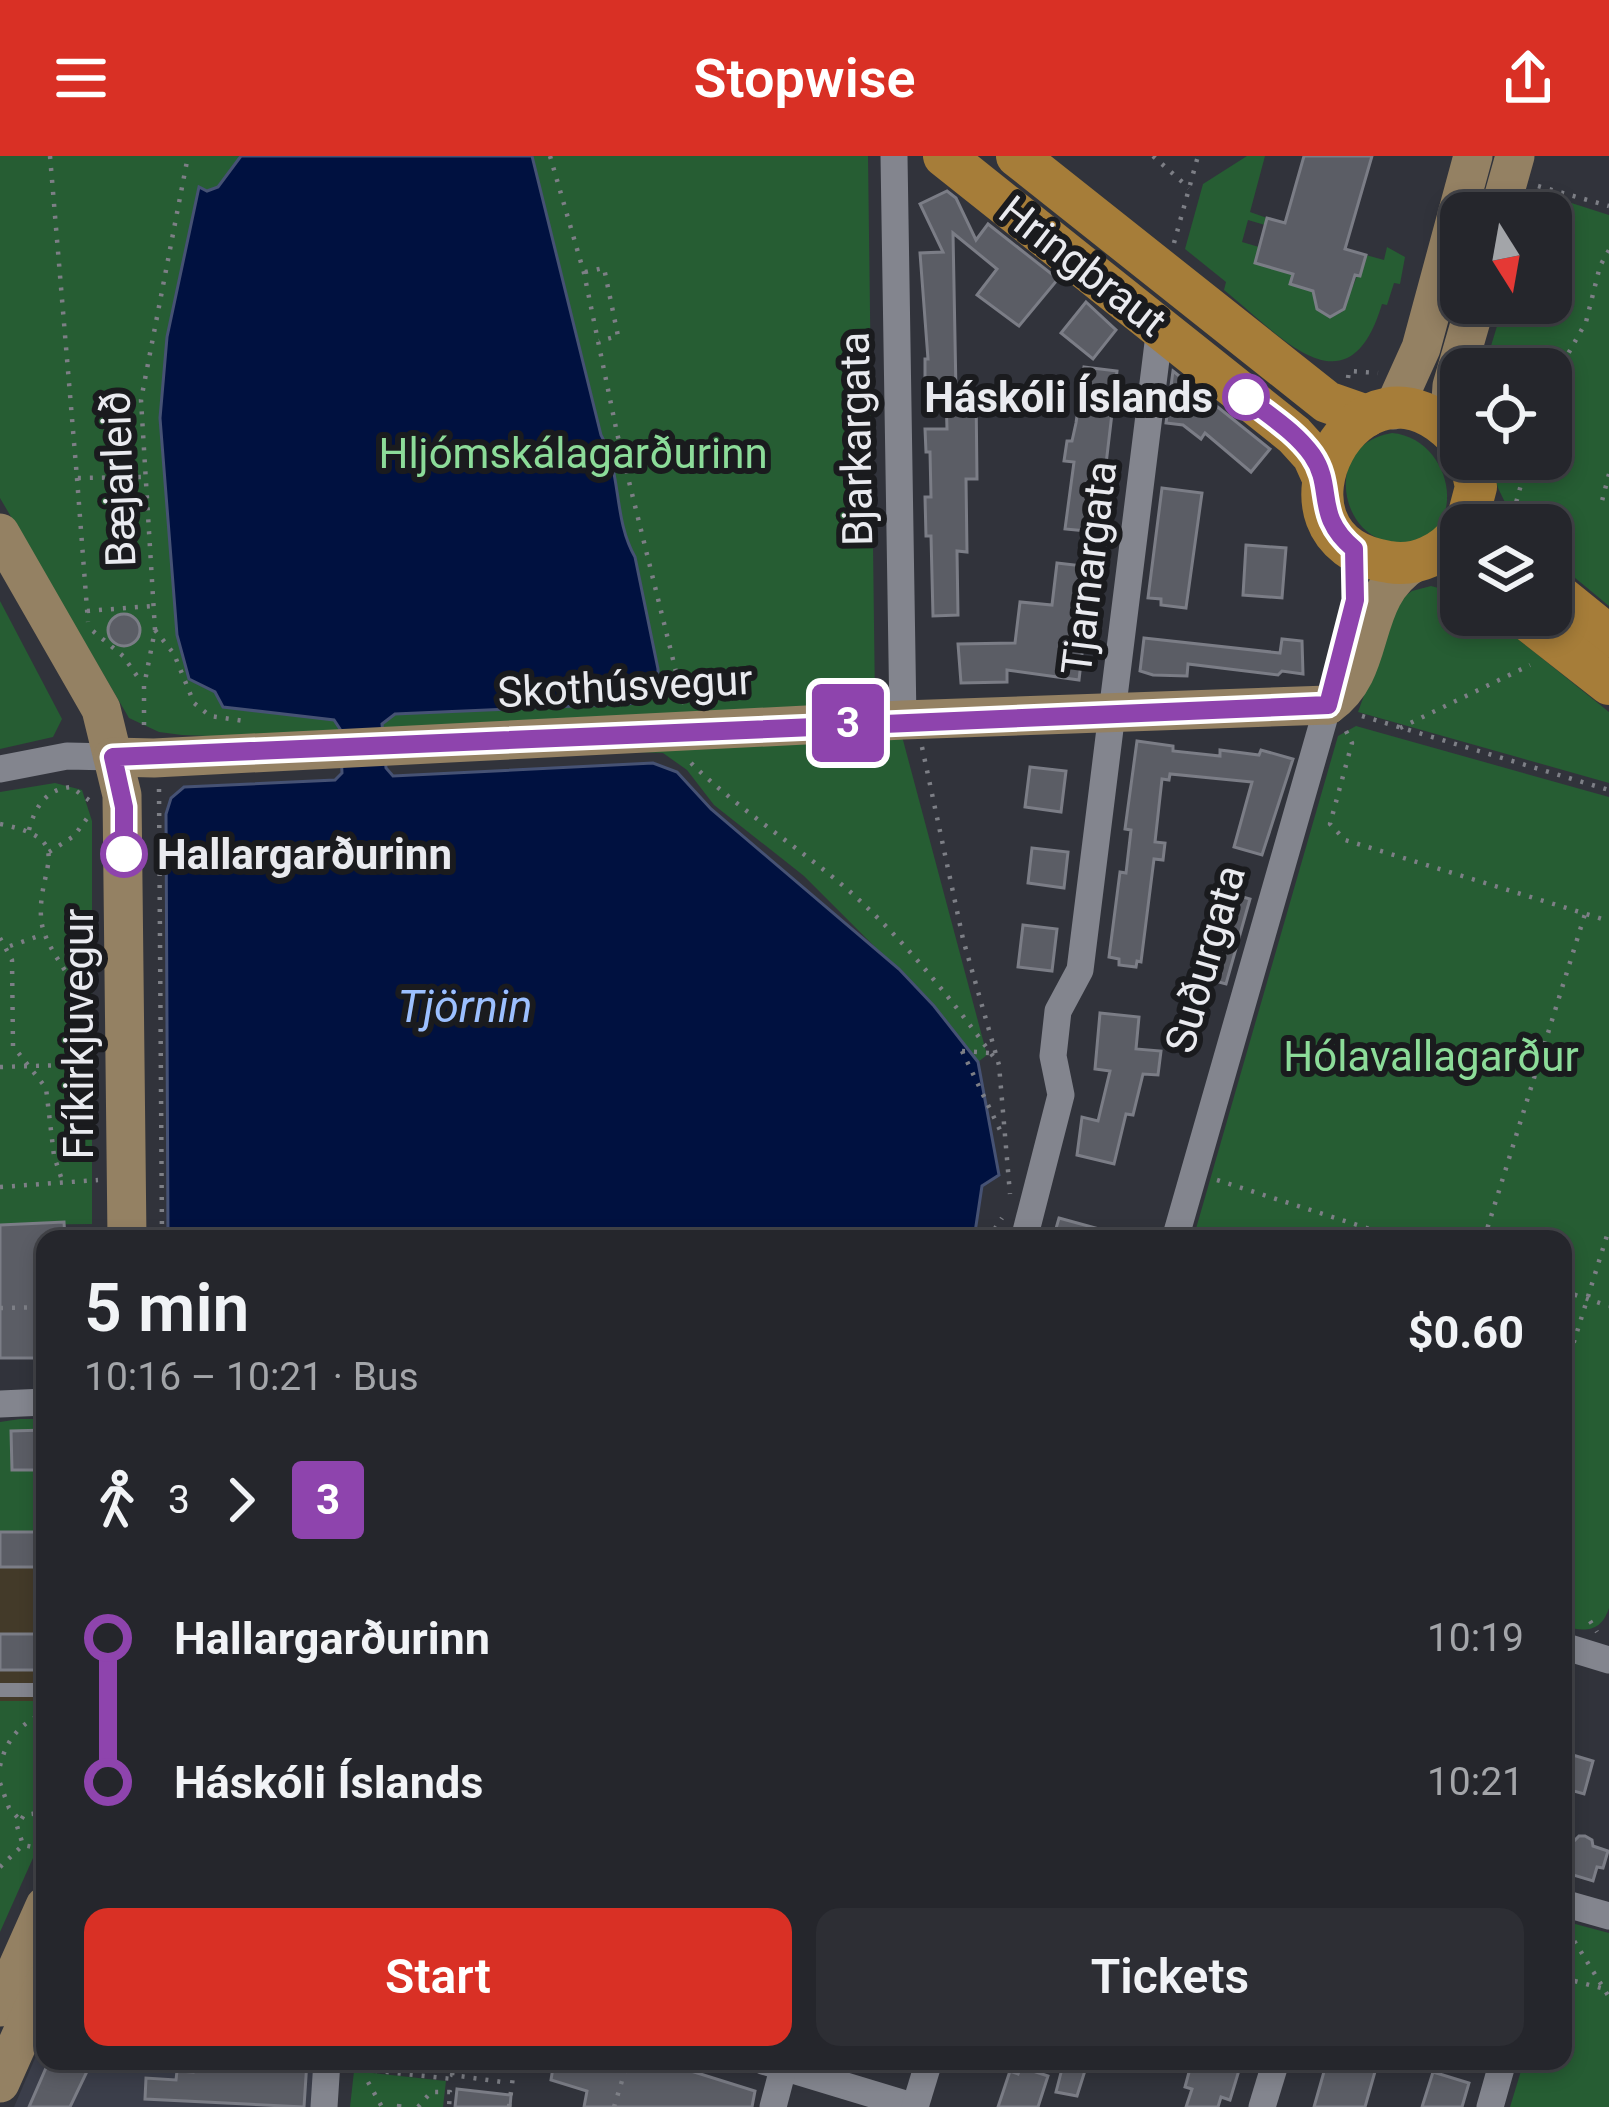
<!DOCTYPE html>
<html lang="en">
<head>
<meta charset="utf-8">
<style>
	body { margin:0; font-family:Roboto,sans-serif; background:#2d2e34; color:#f1f3f6; height:100vh; display:flex; flex-direction:column; font-size:45px; white-space:nowrap }
	* { box-sizing:border-box; margin:0 }
	p { font-size:39px; color:#a3a5a9 }
	.icon { flex:none; width:66px; height:66px; fill:none; stroke:currentColor; stroke-width:2; stroke-linecap:round; stroke-linejoin:round }
	.map { position:relative; flex:1; overflow:hidden }
	.sheet { position:absolute; left:36px; top:1074px; width:1536px; height:840px; display:flex; flex-direction:column; background:#25262c; border-radius:24px; box-shadow:0 6px 18px #0003,0 0 0 3px #424348 }
	.sheet>* { flex:none }
	.badge { padding:0 24px; border-radius:9px; font-size:42px; line-height:78px }
	.needle { width:78px; rotate:169deg }
	.tools { position:absolute; left:1440px; top:36px; display:grid; gap:24px }
	.tools a { display:grid; place-items:center; width:132px; height:132px; border-radius:24px; background:#25262c; box-shadow:0 6px 18px #0003,0 0 0 3px #424348; font-size:60px }
	.map>.badge { position:absolute; translate:-50% -50%; box-shadow:0 0 0 6px #fff }
	.legs { display:flex; align-items:center; gap:18px; height:132px; padding:0 48px; font-size:39px }
	.legs p { margin-inline-start:auto }
	.headline { display:flex; align-items:center; justify-content:space-between; height:204px; padding:0 48px }
	h1 { font-size:66px; font-weight:600; line-height:90px }
	.button { display:flex; gap:24px; margin-top:auto; padding:24px 48px }
	.button a { flex:1; height:138px; border-radius:24px; background:#d93025; color:#fff; font-size:48px; font-weight:600; line-height:138px; text-align:center }
	.button a+a { background:#2d2e34; color:#f1f3f6 }
	ul { padding:0 48px; list-style:none }
	li { display:flex; align-items:center; gap:42px; height:144px; font-size:45px }
	li i { display:grid; place-items:center; width:18px; height:100%; margin:0 15px; background:currentColor }
	li i::after { content:''; width:30px; height:30px; margin:-15px; border:9px solid; border-radius:50%; background:#25262c }
	li p { margin-inline-start:auto }
	li:first-child i { background:linear-gradient(#0000 50%,currentColor 0) }
	li:last-child i { background:linear-gradient(currentColor 50%,#0000 0) }
	header { display:flex; justify-content:space-between; align-items:center; height:156px; padding:0 48px; background:#d93025; color:#fff; font-size:54px; font-weight:600 }
	.map>svg:first-child { display:block }
	.built { fill:#3b3e4a }
	.education { fill:#433a29 }
	.green { fill:#265d33 }
	.water { fill:#001140; stroke:#465274; stroke-width:3 }
	.building { fill:#5b5d65; stroke:#7b7d86; stroke-width:3 }
	.lines { fill:none; stroke-linecap:round; stroke-linejoin:round }
	.path { stroke:#7d7f86; stroke-width:4.5; stroke-dasharray:3 9; stroke-linecap:butt }
	.lane { stroke:#83858e; stroke-width:14 }
	.street { stroke:#83858e; stroke-width:27 }
	.secondary { stroke:#948163; stroke-width:39 }
	.primary { stroke:#a67d39; stroke-width:42 }
	.line-1-casing { stroke:#fff; stroke-width:27 }
	.line-1 { stroke:#8e44ad; stroke-width:18 }
	.stop-1-dot { fill:#fff; stroke:#8e44ad; stroke-width:6 }
	.labels { text-anchor:middle; dominant-baseline:central; stroke-width:12; stroke-linejoin:round; paint-order:stroke }
	.street-label { font-size:42px; fill:#e9eaef; stroke:#1a1b1e }
	.stop-label { font-size:42px; font-weight:bold; fill:#e9eaef; stroke:#1a1b1e; text-anchor:end }
	.park-label { font-size:42px; fill:#8cdc99; stroke:#1a1b1e }
	.water-label { font-size:45px; font-style:italic; fill:#9cc0ff; stroke:#1a1b1e }
</style>
</head>
<body>
<header><svg class="icon" aria-label="menu" viewBox="0 0 24 24"><path d="M4 6h16M4 12h16M4 18h16"/></svg>Stopwise<svg class="icon" aria-label="share" viewBox="0 0 24 24"><path d="M12 15V3M7 8l5-5 5 5M5 13v7h14v-7"/></svg></header>
<div class="map">
<svg width="1609" height="1951" viewBox="0 0 1609 1951">
	<rect width="100%" height="100%" fill="#31333b"/>
	<path class="built" d="M45,1879V1905H323L320,1951H14Z"/>
	<rect class="education" x="0" y="1364" width="45" height="181"/>
	<g class="green">
		<path d="M0,0H868L875,545L903,584L987,899L978,906L931,847L804,720L714,649L687,614L663,597L182,579L159,576L129,562L0,342Z"/>
		<path d="M1247,0H1265L1250,56L1267,62L1265,69L1248,64L1242,86L1259,91L1255,107L1293,118L1291,128L1317,135L1315,145L1323,158L1330,161L1342,156L1366,99L1384,104L1387,91L1405,101L1400,128L1394,127L1387,149L1382,148C1348,262 1279,178 1224,134L1226,126L1185,93L1203,28Z"/>
		<path d="M1537,36L1609,59V450L1551,402V369H1516L1498,332L1490,303H1551V213H1484L1504,147H1551V57H1531Z"/>
		<path d="M1392,277C1451,282 1471,374 1410,386C1342,399 1316,289 1392,277Z"/>
		<path d="M1431,430L1461,438V459H1488L1609,556V627L1358,556L1398,445L1412,435Z"/>
		<path d="M0,445L62,563L53,581L0,593Z"/>
		<path d="M1356,570L1609,641V1452C1601,1477 1584,1476 1563,1470V1083H1193L1338,580Z"/>
		<path d="M55,627L82,634L92,665V1068L0,1069V636Z"/>
		<path d="M20,1263H45V1376H0V1266Z"/>
		<path d="M0,1545H45V1675L0,1776Z"/>
		<path d="M1564,1765L1609,1777V1951H1510L1524,1905H1563Z"/>
		<path d="M354,1915L446,1925L443,1951H350Z"/>
	</g>
	<path class="water" d="M241,0H532L601,279C622,316 613,363 635,401L658,513V537L642,547L395,558L382,568L386,612L393,620L653,607L677,616L711,653L899,813L934,850L978,906L999,1019L982,1030L974,1083H168L166,658L171,642L184,631L335,624L342,617L340,573L334,564L223,551L215,536L189,523L177,479L160,262L167,181L199,31L207,35L218,31Z"/>
	<g class="building">
		<path d="M1304,0H1372L1345,93L1366,99L1360,120L1355,119L1344,153L1330,161L1317,153L1313,135L1290,128L1293,118L1255,107L1267,62L1285,67Z"/>
		<path d="M947,35L956,42L976,84L988,68L1058,123L1019,170L977,139L997,113L953,77L956,236L925,237V203H928L920,97L943,96L920,48Z"/>
		<path d="M1086,146L1116,174L1093,203L1061,177Z"/>
		<path d="M1084,211L1117,215L1098,376L1065,373L1074,306L1064,305L1067,285H1072L1076,267Z"/>
		<path d="M1173,215L1270,293L1251,316L1205,277L1201,283L1183,269L1166,267Z"/>
		<path d="M976,237L977,323H966L967,396L957,395L958,459L933,460L931,380H926L925,341H931L930,296H926L925,273H947L946,238Z"/>
		<path d="M1162,332L1202,337L1186,452L1161,449V443L1148,442Z"/>
		<path d="M1246,389L1286,392L1282,442L1243,439Z"/>
		<path d="M1057,407L1092,411L1079,524L1007,514V526L961,527L958,488L1015,487L1020,446L1052,449Z"/>
		<circle cx="124" cy="474" r="16"/>
		<path d="M1144,482L1280,497L1282,483L1302,485L1303,518L1282,515L1278,519L1188,508L1187,520L1153,519L1140,515Z"/>
		<path d="M1137,585L1173,590V595L1220,600V594L1259,599L1261,594L1293,603L1262,699L1234,691L1252,626L1170,618L1169,624L1162,623L1155,686L1165,687L1163,704L1154,703L1141,806L1137,805L1136,811L1119,809V803L1109,801L1120,716L1126,717L1131,674L1125,673Z"/>
		<path d="M1030,611L1066,615L1061,656L1025,651Z"/>
		<path d="M1032,692L1068,696L1064,732L1028,727Z"/>
		<path d="M1222,735L1250,743L1226,828L1196,820Z"/>
		<path d="M1023,769L1057,773L1052,815L1018,811Z"/>
		<path d="M1100,857L1139,861L1136,893L1161,895L1158,919L1143,918L1133,959L1126,958L1114,1008L1077,999L1082,961L1098,965L1110,915L1095,913Z"/>
		<path d="M1059,1062L1114,1077L1113,1083H1053Z"/>
		<path d="M64,1066L65,1083H45V1202H0V1069Z"/>
		<path d="M45,1274V1314H12L11,1275Z"/>
		<rect x="0" y="1376" width="45" height="35"/>
		<rect x="0" y="1478" width="45" height="36"/>
		<path d="M1566,1597L1593,1605L1584,1638L1563,1632Z"/>
		<path d="M1579,1680H1585L1592,1684L1593,1690L1608,1695L1603,1712L1597,1711L1593,1725L1563,1716V1682L1574,1685Z"/>
		<path d="M49,1905H92L70,1951H29Z"/>
		<path d="M307,1905L304,1951L145,1943L146,1922L176,1924L177,1915L193,1916V1906Z"/>
		<path d="M554,1905H659L755,1935L752,1951H584L587,1935L551,1924Z"/>
		<path d="M1064,1905H1088L1077,1940L1056,1936Z"/>
		<path d="M1192,1905H1221L1240,1911L1230,1944L1221,1941L1218,1951H1186L1192,1933L1185,1931Z"/>
		<path d="M1327,1905H1378L1365,1951H1314Z"/>
		<path d="M1021,1911L1048,1920L1038,1951H998L1010,1915L1018,1918Z"/>
		<path d="M1433,1916L1469,1927L1462,1951H1422Z"/>
		<path d="M457,1933L511,1939L510,1951H455Z"/>
	</g>
	<g class="lines">
		<g class="path">
			<path d="M50,0L77,322L144,321"/>
			<path d="M550,0L584,117L617,277L684,548"/>
			<path d="M1153,0L1189,32"/>
			<path d="M1538,30L1609,50"/>
			<path d="M1174,87L1198,0"/>
			<path d="M585,116L604,112L618,180L599,185"/>
			<path d="M1348,222L1349,215L1378,217"/>
			<path d="M1551,228L1586,166L1600,110L1609,94"/>
			<path d="M1609,318L1602,345L1609,347"/>
			<path d="M77,322L88,466"/>
			<path d="M1510,369L1528,303"/>
			<path d="M87,455L152,450"/>
			<path d="M155,474L174,498L194,547L210,560L244,565"/>
			<path d="M93,475L123,500L142,527"/>
			<path d="M1362,560L1609,634"/>
			<path d="M144,569V530L155,474L141,244L188,0"/>
			<path d="M1400,572L1530,509"/>
			<path d="M1346,575L1352,587L1330,668L1345,684L1609,765"/>
			<path d="M922,591L963,783L999,909L1010,1038"/>
			<path d="M691,607C742,657 804,694 856,741C909,790 953,845 995,903"/>
			<path d="M159,633L162,1083"/>
			<path d="M0,668C78,684 38,709 41,761C42,780 54,797 64,813C72,825 77,833 92,836"/>
			<path d="M29,674C35,651 46,633 71,631L90,645"/>
			<path d="M49,696L74,680L91,657"/>
			<path d="M0,782L12,804L13,890L46,932L54,1000L63,1027"/>
			<path d="M10,790L44,778"/>
			<path d="M962,895L1000,974"/>
			<path d="M962,895L990,897"/>
			<path d="M0,911L96,908"/>
			<path d="M1217,1024L1401,1083"/>
			<path d="M0,1031L98,1024"/>
			<path d="M988,1083L1002,1062"/>
			<path d="M1484,1083L1585,758"/>
			<path d="M1563,1135L1609,1150"/>
			<path d="M0,1152L45,1151"/>
			<path d="M1563,1221L1609,1073"/>
			<path d="M1590,1465L1597,1476"/>
			<path d="M0,1610C6,1584 20,1567 45,1557"/>
			<path d="M0,1627L9,1652L20,1664"/>
			<path d="M42,1693L23,1689L17,1670L24,1659L45,1656"/>
			<path d="M0,1711L23,1689"/>
			<path d="M1568,1775L1609,1841"/>
			<path d="M1563,1822L1609,1834"/>
			<path d="M455,1905L452,1919L509,1927"/>
			<path d="M350,1912L452,1923"/>
			<path d="M368,1926L382,1951"/>
			<path d="M399,1951L400,1941"/>
			<path d="M418,1951L431,1936H450L449,1951"/>
			<path d="M509,1951L515,1905"/>
			<path d="M614,1951L628,1905"/>
		</g>
		<path class="lane" d="M0,1534H45"/>
		<g class="street">
			<path d="M894,0L903,564"/>
			<path d="M0,613L67,600L113,601"/>
			<path d="M1024,1083L1061,939L1053,900L1058,855L1080,814L1160,171"/>
			<path d="M1175,1083L1328,549"/>
			<path d="M0,1248L45,1246"/>
			<path d="M1563,1490L1609,1504"/>
			<path d="M1563,1747L1609,1760"/>
			<path d="M763,1905L915,1951"/>
			<path d="M324,1951L327,1905"/>
			<path d="M773,1951L785,1905"/>
			<path d="M915,1951L929,1905"/>
			<path d="M1262,1951L1276,1905"/>
			<path d="M1490,1951L1503,1905"/>
		</g>
		<g class="secondary">
			<path d="M1499,57L1515,0"/>
			<path d="M1393,254L1421,192L1473,0"/>
			<path d="M1449,272L1452,230L1476,147"/>
			<path d="M0,377L101,553L122,639L127,1083"/>
			<path d="M1328,549C1380,512 1355,443 1415,406"/>
			<path d="M113,601L154,602L903,564L1328,549"/>
			<path d="M0,1851L45,1750"/>
			<path d="M0,1927L45,1826"/>
		</g>
		<g class="primary">
			<path d="M944,0L1294,279L1313,300L1322,320"/>
			<path d="M1017,0L1327,246L1367,260"/>
			<path d="M1461,286C1359,169 1248,386 1389,406C1417,411 1444,397 1461,375"/>
			<path d="M1466,369L1476,331L1470,303"/>
			<path d="M1551,433L1609,480"/>
			<path d="M1521,459L1609,528"/>
		</g>
	</g>
	<g class="lines">
		<defs>
			<path id="line-1" d="M124,698V651L113,601L1328,549L1355,444L1354,393C1313,359 1335,332 1312,299C1295,275 1268,259 1246,241"/>
		</defs>
		<use href="#line-1" class="line-1-casing"/>
		<use href="#line-1" class="line-1"/>
	</g>
	<g class="stop-1-dot">
		<circle cx="1246" cy="241" r="21"/>
		<circle cx="124" cy="698" r="21"/>
	</g>
	<g class="labels">
		<g class="street-label">
			<text transform="translate(1083 110) rotate(38)">Hringbraut</text>
			<text transform="translate(856 283) rotate(-91)">Bjarkargata</text>
			<text transform="translate(118 323) rotate(-92)">Bæjarleið</text>
			<text transform="translate(1089 412) rotate(-83)">Tjarnargata</text>
			<text transform="translate(625 530) rotate(-3)">Skothúsvegur</text>
			<text transform="translate(1205 803) rotate(-74)">Suðurgata</text>
			<text transform="translate(78 878) rotate(-90)">Fríkirkjuvegur</text>
		</g>
		<g class="stop-label">
			<text x="1213" y="241">Háskóli Íslands</text>
			<text x="157" y="698" text-anchor="start">Hallargarðurinn</text>
		</g>
		<g class="park-label">
			<text x="573" y="297">Hljómskálagarðurinn</text>
			<text x="1431" y="900">Hólavallagarður</text>
		</g>
		<g class="water-label">
			<text x="465" y="850">Tjörnin</text>
		</g>
	</g>
</svg>
<div class="tools">
<a><svg class="needle" viewBox="-14 -14 28 28"><path d="M0-13l5 13h-10z" fill="#e53935"/><path d="M0 13l5-13h-10z" fill="#a3a5a9"/></svg></a>
<a><svg class="icon" aria-label="locate" viewBox="0 0 24 24"><circle cx="12" cy="12" r="6"/><path d="M12 2v4M12 18v4M2 12h4M18 12h4"/></svg></a>
<a><svg class="icon" aria-label="layers" viewBox="0 0 24 24"><path d="M12 4l9 5-9 5-9-5zM3 14l9 5 9-5"/></svg></a>
</div>
<b class="badge" style="left:848px;top:567px;background:#8e44ad;color:#fff">3</b>
<section class="sheet">
<div class="headline"><div><h1>5 min</h1><p>10:16 – 10:21 · Bus</p></div><b>$0.60</b></div>
<div class="legs"><svg class="icon" aria-label="walk" viewBox="0 0 24 24"><circle cx="13" cy="4" r="2"/><path d="M13 8l-2 6 4 7M11 14l-3 7M7 12l3-4h3l4 4"/></svg>3<svg class="icon" aria-label="forward" viewBox="0 0 24 24"><path d="M9 5l7 7-7 7"/></svg><b class="badge" style="background:#8e44ad;color:#fff">3</b></div>
<ul>
<li><i style="color:#8e44ad"></i><b>Hallargarðurinn</b><p>10:19</p></li>
<li><i style="color:#8e44ad"></i><b>Háskóli Íslands</b><p>10:21</p></li>
</ul>
<div class="button"><a>Start</a><a>Tickets</a></div>
</section>
</div>
</body>
</html>
